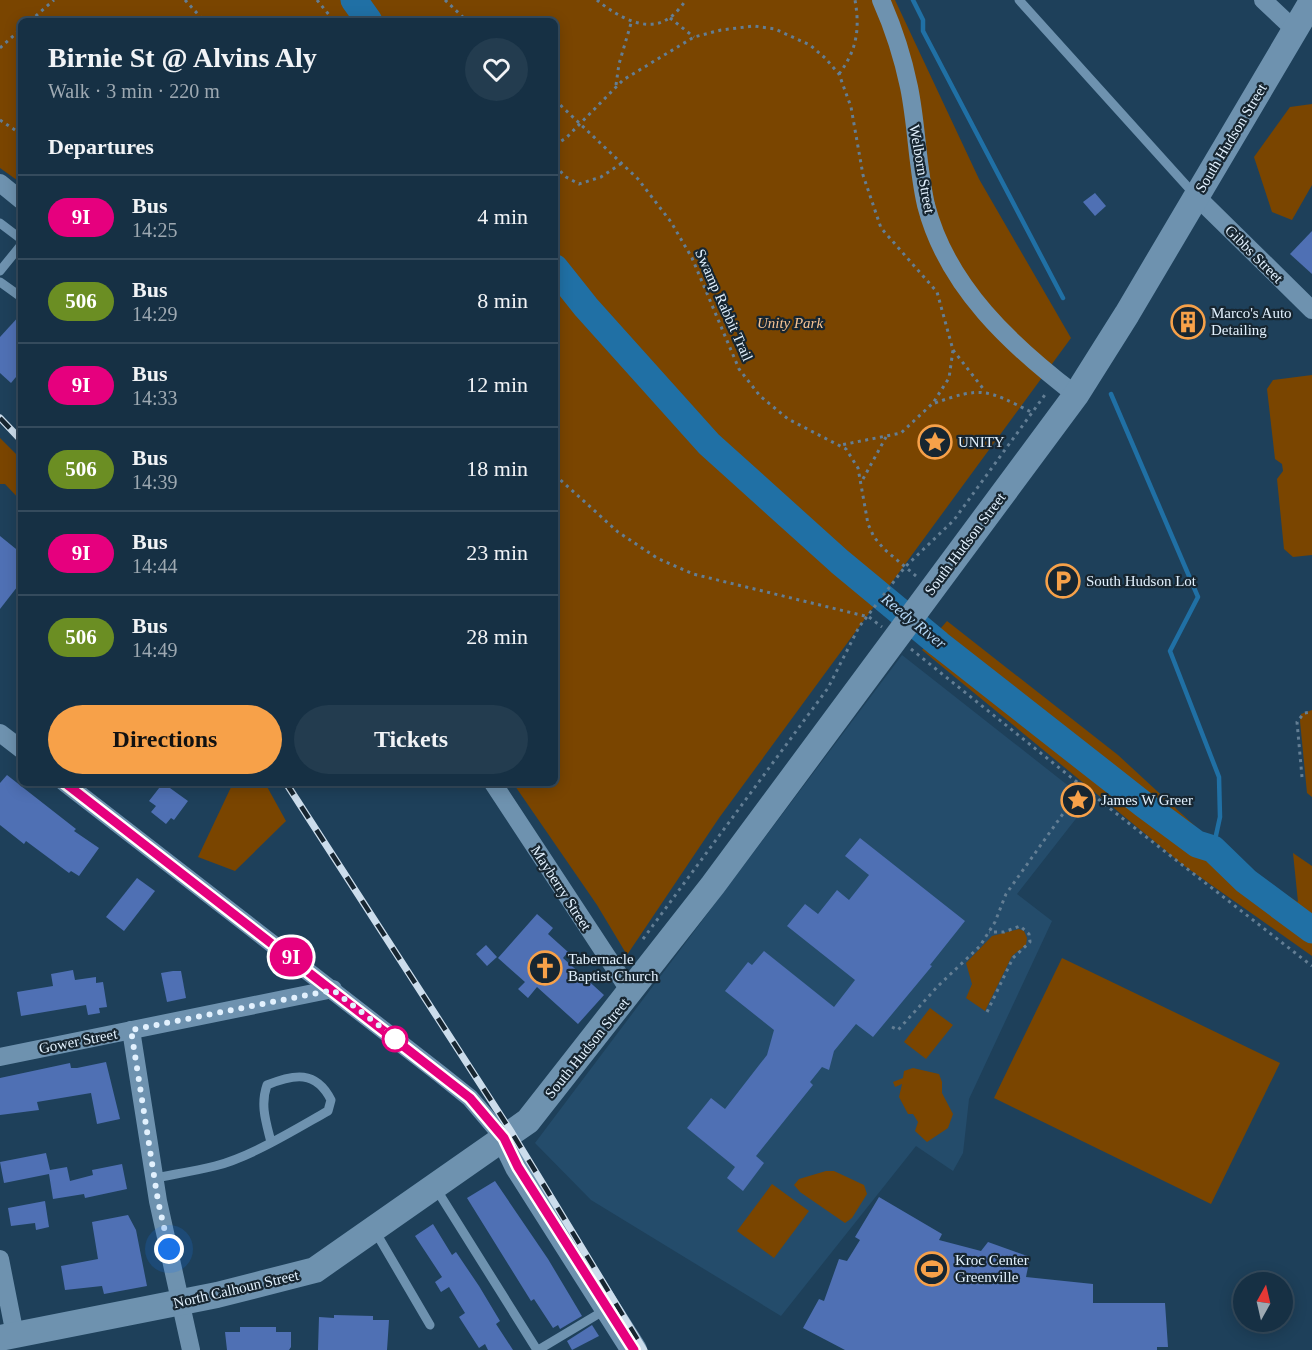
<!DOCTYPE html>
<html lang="en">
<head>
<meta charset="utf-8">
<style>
	body { margin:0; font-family:Georgia,serif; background:#233c4f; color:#f1f3f6; height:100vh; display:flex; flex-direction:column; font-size:22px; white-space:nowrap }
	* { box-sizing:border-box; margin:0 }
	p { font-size:20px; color:#9ea9b2 }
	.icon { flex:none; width:33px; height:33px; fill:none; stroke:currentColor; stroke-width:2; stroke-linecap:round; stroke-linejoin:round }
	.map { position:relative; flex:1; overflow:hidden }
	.drawer { position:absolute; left:18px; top:18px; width:540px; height:768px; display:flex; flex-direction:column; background:#163044; border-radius:9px; box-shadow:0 3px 15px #0003,0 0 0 2px #354b5d }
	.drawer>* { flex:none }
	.badge { padding:0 12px; border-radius:20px; font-size:21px; line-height:39px }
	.needle { width:39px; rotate:8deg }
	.buttons { position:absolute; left:1233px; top:1272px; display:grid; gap:12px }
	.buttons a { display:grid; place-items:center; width:60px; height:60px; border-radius:50%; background:#163044; box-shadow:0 3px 15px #0003,0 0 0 2px #354b5d; font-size:30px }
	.you { position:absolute; width:30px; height:30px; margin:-15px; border:4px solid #fff; border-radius:50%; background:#1a73e8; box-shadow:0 0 0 9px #1a73e833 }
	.map>.badge { position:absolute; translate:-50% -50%; box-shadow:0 0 0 3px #fff }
	h2 { padding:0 30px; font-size:22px; line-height:54px }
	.round { display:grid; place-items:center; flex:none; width:63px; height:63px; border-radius:32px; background:#233c4f }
	.headline { display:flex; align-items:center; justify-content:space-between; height:102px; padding:0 30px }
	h1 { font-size:28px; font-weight:800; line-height:45px }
	.action { display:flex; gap:12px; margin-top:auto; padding:12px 30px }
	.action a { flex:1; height:69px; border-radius:36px; background:#f7a149; color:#111; font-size:24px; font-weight:800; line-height:69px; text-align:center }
	.action a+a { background:#233c4f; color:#f1f3f6 }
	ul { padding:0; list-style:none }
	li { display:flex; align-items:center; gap:18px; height:84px; padding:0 30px; border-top:2px solid #354b5d }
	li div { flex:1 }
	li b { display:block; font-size:22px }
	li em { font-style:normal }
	li .badge { min-width:66px; font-weight:700; text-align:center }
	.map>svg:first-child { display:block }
	.built { fill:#244c6b }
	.green { fill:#7a4500 }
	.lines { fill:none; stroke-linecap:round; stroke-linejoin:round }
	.stream { stroke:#2070a5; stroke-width:4.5 }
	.river { stroke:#2070a5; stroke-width:27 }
	.building { fill:#4f70b4 }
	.path { stroke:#637e94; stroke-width:3; stroke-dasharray:3 4.5; stroke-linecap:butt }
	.lane { stroke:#6e92af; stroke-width:9 }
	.street { stroke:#6e92af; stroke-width:18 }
	.secondary { stroke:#6e92af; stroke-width:26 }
	.rail-casing { stroke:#ccddec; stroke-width:7 }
	.rail { stroke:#172631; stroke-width:4.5; stroke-dasharray:14; stroke-linecap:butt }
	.line-casing { stroke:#fff; stroke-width:14 }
	.line { stroke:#e6007e; stroke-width:9 }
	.walk { stroke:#e2f1fe; stroke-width:6; stroke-dasharray:0 10.8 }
	.stop-dot { fill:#fff; stroke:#e6007e; stroke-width:3 }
	.labels { text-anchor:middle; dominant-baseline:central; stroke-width:4.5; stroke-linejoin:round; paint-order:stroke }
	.street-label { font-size:15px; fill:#e2f1fe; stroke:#172631 }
	.poi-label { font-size:15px; fill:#e2f1fe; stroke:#172631; text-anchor:start }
	.park-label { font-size:15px; font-style:italic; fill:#f7c494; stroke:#172631 }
	.water-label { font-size:16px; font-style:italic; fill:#b4d8f7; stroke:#172631 }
</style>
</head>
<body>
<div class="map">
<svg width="1312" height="1350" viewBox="0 0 1312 1350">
	<rect width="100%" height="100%" fill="#1e405a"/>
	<path class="built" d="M902,655L1089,802L1017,894L1052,921L969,1099L963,1153L953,1171L916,1146L781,1316L591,1200L535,1143Z"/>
	<g class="green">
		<path d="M0,0H895L979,179L1071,338L719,818L627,955L597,905L513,783H555V21H21V183L0,168Z"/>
		<path d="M1312,104V185L1292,220L1272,212L1254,157L1290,107Z"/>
		<path d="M1312,375V555L1293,557L1284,549L1277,479L1283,471L1282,464L1275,459L1267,389L1273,380Z"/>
		<path d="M0,438L21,459V501L5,484H0Z"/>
		<path d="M947,621L1118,755L1235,863L1298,902L1293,853L1312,866V956L1183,865L922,650Z"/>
		<path d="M1312,710V797L1307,793L1300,721L1301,714Z"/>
		<path d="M233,783H265L286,821L235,871L198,857Z"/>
		<path d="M1019,929L1024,931L1027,938L1026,945L1012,956L985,1011L966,998L972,984L966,963L992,936Z"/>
		<path d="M1062,958L1280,1063L1211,1204L994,1098Z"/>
		<path d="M930,1008L953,1025L926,1059L904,1042Z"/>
		<path d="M913,1068L939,1074L942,1082V1093L953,1114L948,1128L927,1142L915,1131L918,1122L913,1114H908L899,1097L902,1084L895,1087L893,1082L903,1078L904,1071Z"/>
		<path d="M826,1171H834L864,1185L867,1194L852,1218L845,1223L800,1192L794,1185L799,1179Z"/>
		<path d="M772,1184L809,1211L774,1258L737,1231Z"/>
	</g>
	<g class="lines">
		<g class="stream">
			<path d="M913,0L923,20V31L1063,298"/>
			<path d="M1111,394L1198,597L1170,651L1219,777L1220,817L1213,849"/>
		</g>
		<g class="river">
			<path d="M354,0L369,21"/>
			<path d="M555,268L586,307L709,444L840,562L939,644L1143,804L1197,844L1213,849L1246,881L1312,930"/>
		</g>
	</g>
	<g class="building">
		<path d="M1095,193L1106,206L1095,216L1083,202Z"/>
		<path d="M1312,231V274L1290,254Z"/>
		<path d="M1190,306L1203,318L1186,337L1173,326Z"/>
		<path d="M21,314V371L11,383L0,373V337Z"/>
		<path d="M0,536L21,553V582L0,609Z"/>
		<path d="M7,775L76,829L74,831L99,848L79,876L71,871L69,873L26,841L24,844L0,825V783Z"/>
		<path d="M163,783L188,801L174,820L171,818L166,824L151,812L156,806L149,801Z"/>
		<path d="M860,838L965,921L930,965L932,966L873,1037L856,1024L834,1051L829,1070L822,1067L810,1082L813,1085L756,1156L764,1163L743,1191L727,1178L735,1167L687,1128L711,1098L725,1109L767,1055L774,1030L725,991L748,962L752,965L764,951L834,1007L855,980L787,926L805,904L818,914L837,890L849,900L869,875L845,856Z"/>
		<path d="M137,878L155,891L124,931L106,917Z"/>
		<path d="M537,914L553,928L548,934L568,952L563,958L604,995L578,1024L537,987L528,998L518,989L525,982L498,958Z"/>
		<path d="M486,945L497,957L487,966L476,954Z"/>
		<path d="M73,970L75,980L96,977V983L103,982L107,1007L99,1008L100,1013L88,1015L86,1005L21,1016L17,992L53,986L51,974Z"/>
		<path d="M173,971H181L186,998L167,1002L161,973Z"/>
		<path d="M106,1062L120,1119L97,1124L91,1093L37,1102L39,1110L0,1115V1078L70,1063L71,1068H77Z"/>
		<path d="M46,1153L50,1170L67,1167L70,1181L93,1175L92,1170L122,1164L127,1189L85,1198L84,1194L53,1199L49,1174L4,1183L0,1162Z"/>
		<path d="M495,1181L548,1259L582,1316L560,1329L558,1325L553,1328L534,1299L531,1301L467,1198Z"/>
		<path d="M879,1197L942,1234L939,1240L981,1251L988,1242L1030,1257L1026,1277L1093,1284V1303H1165L1168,1347H1157V1350H845L803,1328L819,1299L824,1301L839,1259L847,1261L860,1240L855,1237Z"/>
		<path d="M45,1201L49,1227L36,1230L35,1223L11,1226L8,1208Z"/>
		<path d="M128,1215L136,1230L147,1286L104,1294L102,1286L65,1290L61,1266L98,1259L92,1222Z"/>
		<path d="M433,1224L452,1255L456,1252L479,1286L500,1321L496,1324L513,1350H488L485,1344L479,1348L459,1317L465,1313L449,1287L441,1292L435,1282L442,1277L415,1236Z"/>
		<path d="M334,1315L373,1316V1320H389L387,1350H318L319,1317L334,1318Z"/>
		<path d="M592,1325L599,1336L572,1350L567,1341Z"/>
		<path d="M240,1327H276V1332H291V1347L289,1350H227L225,1332H240Z"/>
	</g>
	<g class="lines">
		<g class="path">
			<path d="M185,0L204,21"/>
			<path d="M317,0L334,21"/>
			<path d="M445,0L467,21"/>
			<path d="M597,0C614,14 644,33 666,20C674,16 681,7 686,0"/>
			<path d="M670,18L694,37"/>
			<path d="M30,21L54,0"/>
			<path d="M0,48L21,29"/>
			<path d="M839,74C857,50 860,29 855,0"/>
			<path d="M616,85L619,64L632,20"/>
			<path d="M555,100L638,179L671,222L692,258L739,369L760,396L788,419L846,449L858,468L868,524L874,537L884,549L916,576"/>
			<path d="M0,120L21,134"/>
			<path d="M555,145L566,138L623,80L694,37L721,30L754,26L775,29L810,45L825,58L839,74L851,107L863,175L881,228L937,292L953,350L949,378L933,403L901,433L841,445"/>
			<path d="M555,166L566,177L579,184L601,177L622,163"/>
			<path d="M953,350L985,391"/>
			<path d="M935,403C982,386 988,390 1031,412"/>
			<path d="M555,475L618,532L657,558L693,574L869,617L882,627"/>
			<path d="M863,479L886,437"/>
			<path d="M911,649L1113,811L1312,966"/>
			<path d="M1302,777L1297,722L1304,713L1312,712"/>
			<path d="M643,939L828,688L859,627L905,567L954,520L1047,392"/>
			<path d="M987,1012L1013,958L1030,942L1029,934L1020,926L1004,932H989"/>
			<path d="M892,1027L898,1030L938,986L980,946L995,922L1006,894L1082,787"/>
		</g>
		<g class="lane">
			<path d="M1019,0L1195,195"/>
			<path d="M0,223L21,239"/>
			<path d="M0,271L21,245"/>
			<path d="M0,282L21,297"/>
			<path d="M155,1178C175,1174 195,1171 215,1166C251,1157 296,1129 328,1111L331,1100C316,1070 294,1074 267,1085C260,1105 266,1122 271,1142"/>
			<path d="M435,1187L537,1350"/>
			<path d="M375,1231L430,1325"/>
			<path d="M538,1350L605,1310"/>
		</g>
		<g class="street">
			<path d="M881,0C893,27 903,58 909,87C917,126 917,166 926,205C947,287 1012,346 1076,395"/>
			<path d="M1263,0L1296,31"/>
			<path d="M0,183L21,200"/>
			<path d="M1197,197L1312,310"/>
			<path d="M0,733L21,749"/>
			<path d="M65,783L440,1074L470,1098L504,1138"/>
			<path d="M493,783L631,993"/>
			<path d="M131,1030L158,1201L191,1350"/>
			<path d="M0,1057L333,989"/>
			<path d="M0,1259L15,1335"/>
		</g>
		<g class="secondary">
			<path d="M504,1138L518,1167L634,1350"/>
			<path d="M0,1338L217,1295L315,1270L528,1121L713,885L1076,395L1127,314L1312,1"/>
		</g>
		<defs>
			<g id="rail">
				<path d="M0,418L21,440"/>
				<path d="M286,783L512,1133L644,1350"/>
			</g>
		</defs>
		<use href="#rail" class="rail-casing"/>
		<use href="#rail" class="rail"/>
	</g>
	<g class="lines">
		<defs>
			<path id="line" d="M65,783L470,1098L504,1138L518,1167L634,1350"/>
		</defs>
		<use href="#line" class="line-casing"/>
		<use href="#line" class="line"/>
		<path class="walk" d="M169,1249L158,1201L131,1030L333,990L399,1041L395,1039"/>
	</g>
	<defs>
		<symbol id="building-ring" viewBox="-11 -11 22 22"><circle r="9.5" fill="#172631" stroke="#f7a149" stroke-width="1.5"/><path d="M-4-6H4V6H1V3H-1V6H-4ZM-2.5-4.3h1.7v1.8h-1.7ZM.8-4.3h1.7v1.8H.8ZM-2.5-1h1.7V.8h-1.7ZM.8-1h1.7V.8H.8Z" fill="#f7a149"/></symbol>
		<symbol id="sight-ring" viewBox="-11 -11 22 22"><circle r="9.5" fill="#172631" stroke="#f7a149" stroke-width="1.5"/><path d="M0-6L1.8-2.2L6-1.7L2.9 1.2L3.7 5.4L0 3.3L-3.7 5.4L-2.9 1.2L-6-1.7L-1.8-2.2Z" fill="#f7a149"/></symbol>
		<symbol id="parking-ring" viewBox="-11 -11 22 22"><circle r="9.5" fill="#172631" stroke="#f7a149" stroke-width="1.5"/><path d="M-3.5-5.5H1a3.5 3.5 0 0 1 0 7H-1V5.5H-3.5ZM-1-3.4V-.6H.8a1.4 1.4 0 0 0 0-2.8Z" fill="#f7a149"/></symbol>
		<symbol id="church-ring" viewBox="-11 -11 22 22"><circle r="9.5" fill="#172631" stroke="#f7a149" stroke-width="1.5"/><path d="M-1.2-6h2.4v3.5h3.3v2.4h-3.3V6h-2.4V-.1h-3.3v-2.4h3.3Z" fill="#f7a149"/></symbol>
		<symbol id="stadium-ring" viewBox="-11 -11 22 22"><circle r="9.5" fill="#172631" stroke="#f7a149" stroke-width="1.5"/><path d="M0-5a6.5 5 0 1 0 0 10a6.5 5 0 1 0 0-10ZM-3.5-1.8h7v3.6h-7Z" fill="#f7a149"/></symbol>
	</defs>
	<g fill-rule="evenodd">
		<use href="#building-ring" x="1169" y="303" width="38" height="38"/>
		<use href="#sight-ring" x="916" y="423" width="38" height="38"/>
		<use href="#parking-ring" x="1044" y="562" width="38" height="38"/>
		<use href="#sight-ring" x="1059" y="781" width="38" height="38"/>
		<use href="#church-ring" x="526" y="949" width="38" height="38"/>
		<use href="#stadium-ring" x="913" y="1250" width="38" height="38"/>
	</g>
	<circle class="stop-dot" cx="395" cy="1039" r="12"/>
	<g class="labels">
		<g class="street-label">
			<text transform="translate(1231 138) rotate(-59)">South Hudson Street</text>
			<text transform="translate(922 169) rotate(80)">Welborn Street</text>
			<text transform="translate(1254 254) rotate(45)">Gibbs Street</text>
			<text transform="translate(724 305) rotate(66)">Swamp Rabbit Trail</text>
			<text transform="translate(965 544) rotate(-53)">South Hudson Street</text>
			<text transform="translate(561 888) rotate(57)">Mayberry Street</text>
			<text transform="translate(78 1041) rotate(-11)">Gower Street</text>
			<text transform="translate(587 1048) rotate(-51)">South Hudson Street</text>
			<text transform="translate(236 1289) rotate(-13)">North Calhoun Street</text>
		</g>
		<g class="poi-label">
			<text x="1211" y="313">Marco's Auto<tspan x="1211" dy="17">Detailing</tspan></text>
			<text x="958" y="442">UNITY</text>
			<text x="1086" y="581">South Hudson Lot</text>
			<text x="1101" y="800">James W Greer</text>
			<text x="568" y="959">Tabernacle<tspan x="568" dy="17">Baptist Church</tspan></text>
			<text x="955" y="1260">Kroc Center<tspan x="955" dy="17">Greenville</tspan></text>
		</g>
		<g class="park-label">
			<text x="790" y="323">Unity Park</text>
		</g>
		<g class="water-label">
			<text transform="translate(914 621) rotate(39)">Reedy River</text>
		</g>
	</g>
</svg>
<div class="buttons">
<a><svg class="needle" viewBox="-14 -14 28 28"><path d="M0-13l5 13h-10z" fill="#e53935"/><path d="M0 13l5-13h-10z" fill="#9ea9b2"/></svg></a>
</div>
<div class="you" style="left:169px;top:1249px"></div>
<b class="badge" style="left:291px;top:957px;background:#e6007e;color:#fff">9I</b>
<section class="drawer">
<div class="headline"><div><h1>Birnie St @ Alvins Aly</h1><p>Walk · 3 min · 220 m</p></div><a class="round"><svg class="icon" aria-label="heart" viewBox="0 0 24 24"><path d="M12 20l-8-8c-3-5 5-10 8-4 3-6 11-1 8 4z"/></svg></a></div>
<h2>Departures</h2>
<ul>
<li><span class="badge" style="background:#e6007e;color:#fff">9I</span><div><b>Bus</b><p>14:25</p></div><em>4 min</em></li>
<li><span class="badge" style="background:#6b8e23;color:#fff">506</span><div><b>Bus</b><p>14:29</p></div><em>8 min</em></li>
<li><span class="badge" style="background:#e6007e;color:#fff">9I</span><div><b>Bus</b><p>14:33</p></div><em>12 min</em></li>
<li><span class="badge" style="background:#6b8e23;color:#fff">506</span><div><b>Bus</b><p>14:39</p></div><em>18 min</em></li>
<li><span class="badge" style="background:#e6007e;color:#fff">9I</span><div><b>Bus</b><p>14:44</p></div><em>23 min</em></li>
<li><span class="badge" style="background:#6b8e23;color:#fff">506</span><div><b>Bus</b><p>14:49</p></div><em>28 min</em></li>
</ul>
<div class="action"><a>Directions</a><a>Tickets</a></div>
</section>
</div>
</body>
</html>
